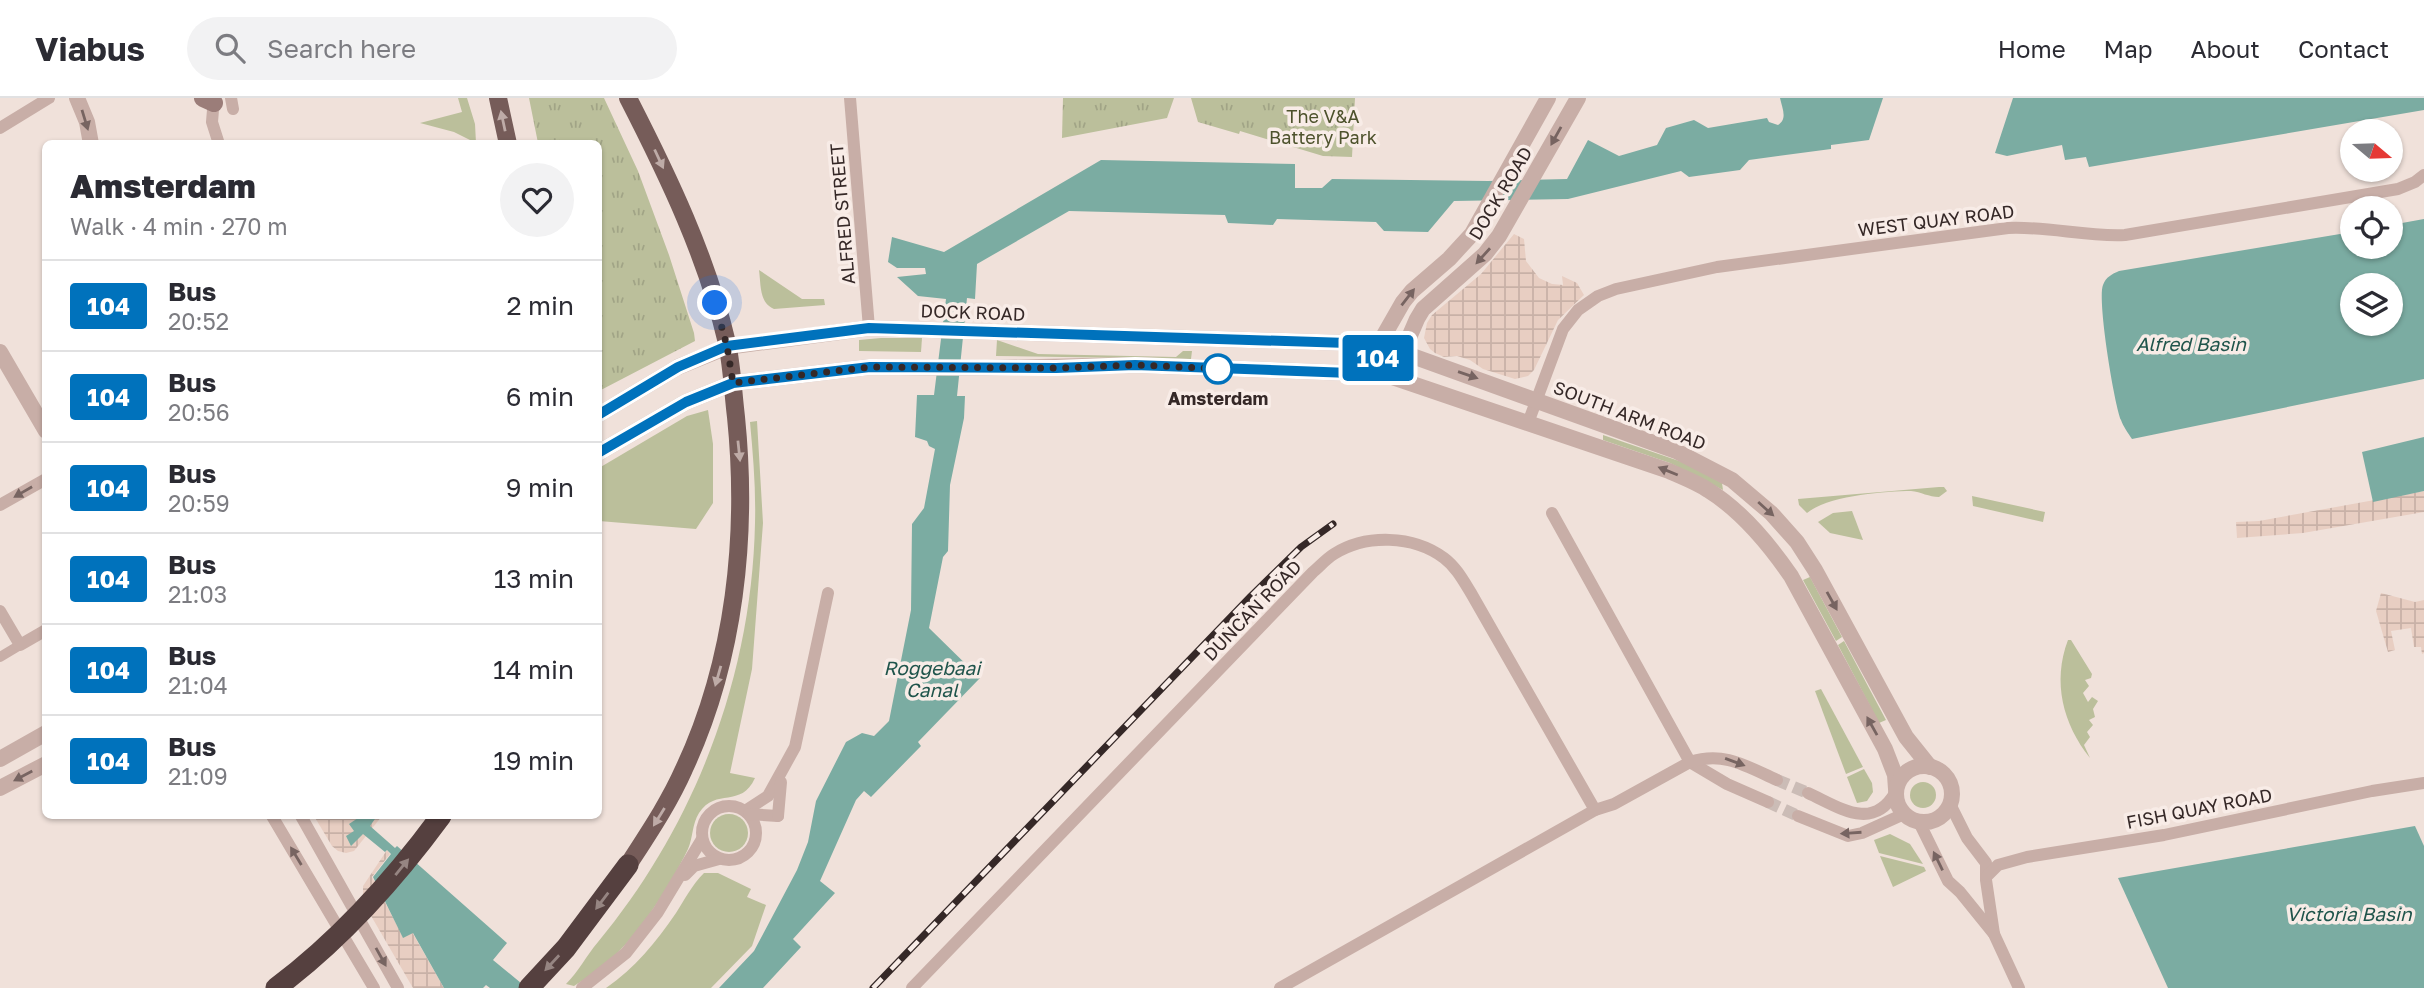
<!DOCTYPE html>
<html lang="en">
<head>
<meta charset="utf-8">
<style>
	body { margin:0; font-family:"Golos Text",sans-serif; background:#f2f2f3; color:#2b2b33; height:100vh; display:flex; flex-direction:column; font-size:26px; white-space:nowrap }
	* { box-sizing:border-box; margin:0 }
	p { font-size:23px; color:#7c7c81 }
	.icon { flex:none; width:38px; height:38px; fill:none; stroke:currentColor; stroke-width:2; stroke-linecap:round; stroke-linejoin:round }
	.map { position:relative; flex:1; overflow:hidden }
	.details { position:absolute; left:42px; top:42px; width:560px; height:679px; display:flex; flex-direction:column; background:#fff; border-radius:10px; box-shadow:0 2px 5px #0004 }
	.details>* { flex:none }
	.badge { padding:0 14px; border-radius:5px; font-size:24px; line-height:46px }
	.needle { width:46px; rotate:109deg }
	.buttons { position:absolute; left:2340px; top:21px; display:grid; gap:14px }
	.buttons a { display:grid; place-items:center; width:63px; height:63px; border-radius:50%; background:#fff; box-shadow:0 2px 5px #0004; font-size:35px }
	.you { position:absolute; width:35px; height:35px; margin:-18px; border:5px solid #fff; border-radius:50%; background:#1a73e8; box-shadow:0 0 0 10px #1a73e833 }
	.map>.badge { position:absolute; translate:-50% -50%; box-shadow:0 0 0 4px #fff }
	.round { display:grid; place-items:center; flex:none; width:74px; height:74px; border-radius:37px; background:#f2f2f3 }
	.head { display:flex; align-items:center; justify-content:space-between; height:119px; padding:0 28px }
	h1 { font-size:33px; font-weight:800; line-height:52px }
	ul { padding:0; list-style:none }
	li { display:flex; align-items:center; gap:21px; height:91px; padding:0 28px; border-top:2px solid #e1e1e2 }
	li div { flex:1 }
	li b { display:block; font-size:26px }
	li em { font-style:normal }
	li .badge { min-width:77px; font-weight:700; text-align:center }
	header { display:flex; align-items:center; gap:42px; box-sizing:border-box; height:98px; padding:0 35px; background:#fff; border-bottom:2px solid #e1e1e2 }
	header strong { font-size:33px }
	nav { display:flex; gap:38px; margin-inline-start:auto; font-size:24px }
	.search { width:490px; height:63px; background:#f2f2f3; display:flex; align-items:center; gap:18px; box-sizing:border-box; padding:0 24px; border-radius:38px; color:#7c7c81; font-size:26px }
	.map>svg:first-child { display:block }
	.green { fill:#bbbf9b }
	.park { fill:url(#park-tufts) }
	.plaza { fill:url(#plaza-grid) }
	.water { fill:#7baca2; fill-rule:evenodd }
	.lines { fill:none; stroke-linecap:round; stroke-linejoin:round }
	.minor-tunnel { stroke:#cbbcb6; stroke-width:12; stroke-dasharray:12 6; stroke-linecap:butt }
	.pedestrian { stroke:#c8aea7; stroke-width:10 }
	.minor { stroke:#c8aea7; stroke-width:12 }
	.tertiary { stroke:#c8aea7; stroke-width:16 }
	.secondary { stroke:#9b7d79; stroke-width:18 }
	.primary { stroke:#765c59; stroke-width:18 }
	.motorway { stroke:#55403f; stroke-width:21 }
	.rail-casing { stroke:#352827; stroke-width:7 }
	.rail { stroke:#f8ece7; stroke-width:4.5; stroke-dasharray:13; stroke-linecap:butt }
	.oneway { fill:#776461 }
	.oneway2 { fill:#beaba7 }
	.oneway3 { fill:#968582 }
	.line-casing { stroke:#fff; stroke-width:16 }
	.line { stroke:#0072bc; stroke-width:10 }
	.walk { stroke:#352827; stroke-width:7; stroke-dasharray:0 12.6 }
	.stop-dot { fill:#fff; stroke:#0072bc; stroke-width:3.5 }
	.labels { text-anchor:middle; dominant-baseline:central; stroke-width:7; stroke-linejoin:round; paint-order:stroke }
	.park-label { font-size:18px; fill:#4d522c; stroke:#f8ece7 }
	.street-label { font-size:18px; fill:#352827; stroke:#f8ece7 }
	.stop-label { font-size:18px; font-weight:bold; fill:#352827; stroke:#f8ece7 }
	.water-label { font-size:19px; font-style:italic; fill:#1f544b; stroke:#f8ece7 }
</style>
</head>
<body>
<header>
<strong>Viabus</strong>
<div class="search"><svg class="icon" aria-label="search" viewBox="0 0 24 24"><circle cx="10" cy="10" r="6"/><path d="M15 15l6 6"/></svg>Search here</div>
<nav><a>Home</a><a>Map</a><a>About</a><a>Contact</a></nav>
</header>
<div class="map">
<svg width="2424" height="890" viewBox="0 0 2424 890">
	<defs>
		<pattern id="park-tufts" width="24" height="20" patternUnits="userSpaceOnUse" patternTransform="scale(1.75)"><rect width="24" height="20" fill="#bbbf9b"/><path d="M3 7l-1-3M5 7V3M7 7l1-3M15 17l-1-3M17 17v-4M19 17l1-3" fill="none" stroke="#a1a486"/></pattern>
		<pattern id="plaza-grid" width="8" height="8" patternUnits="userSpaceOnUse" patternTransform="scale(1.75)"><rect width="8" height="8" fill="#e8cec2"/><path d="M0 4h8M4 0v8" fill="none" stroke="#c8b1a7"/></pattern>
	</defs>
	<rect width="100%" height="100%" fill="#f0e1da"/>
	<g class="green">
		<path d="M458,0H467L475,26L476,45L454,34L420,25L462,14Z"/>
		<path d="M759,172L802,201H824L825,207L774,211C759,205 761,186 759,172Z"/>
		<path d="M881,240H922L921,254L859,253V242Z"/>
		<path d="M997,242L1038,256L1176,259L1183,253H1192L1191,261L996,258Z"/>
		<path d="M708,312L713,346V405L696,431L599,423V370L687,318Z"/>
		<path d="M757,323L763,425L752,571L730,675L755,680C741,711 716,689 699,715C692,726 693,740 688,751C669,790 638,838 606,866C597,875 584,881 574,888L566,886C579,873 586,858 598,844C695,727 752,578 755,425C756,391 753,357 750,324Z"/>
		<path d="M1603,337L1685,365L1722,385L1723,392L1670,365L1603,342Z"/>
		<path d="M1939,389H1944L1947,393L1939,399C1929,399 1921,394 1911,393C1885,393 1827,398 1807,415L1799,407L1798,401Z"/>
		<path d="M1972,398L2045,414L2043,424L1973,408Z"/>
		<path d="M1852,413L1863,442L1830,435L1818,424L1833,415Z"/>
		<path d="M1810,479L1842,539L1836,543L1803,482Z"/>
		<path d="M2068,542H2071L2092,576L2091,580L2085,582L2089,588L2083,595L2088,604L2092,599L2098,603L2093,611L2095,619L2089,622L2093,627L2087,634L2090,639L2084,647L2090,660C2063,626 2052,584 2068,542Z"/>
		<path d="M1844,543L1886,622L1879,625L1838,547Z"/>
		<path d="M1821,591L1863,669L1846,676L1815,593Z"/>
		<path d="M1864,671L1872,685L1873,694L1867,703L1857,705L1847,679Z"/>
		<circle cx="1923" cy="697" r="13"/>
		<circle cx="729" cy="735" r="19"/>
		<path d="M1890,736L1910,746L1923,766L1879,755L1874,742Z"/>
		<path d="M1880,758L1924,769L1926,773L1893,789Z"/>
		<path d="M704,775H718L751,791L747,799L766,807L752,848L711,890H606C635,870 656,844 676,815C685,801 692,787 704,775Z"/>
	</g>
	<g class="park">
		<path d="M529,0H604L638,73L669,157L694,235L695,243L599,293L598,46L538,45Z"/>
		<path d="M1063,0H1174L1167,20L1062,40Z"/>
		<path d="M1191,0H1355L1352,59L1323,58L1240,33L1239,36L1198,24Z"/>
	</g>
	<g class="plaza">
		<path d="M1514,136L1524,141L1526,163L1539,180L1552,186L1563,187L1562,178L1577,185L1584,197L1558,222L1534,272L1528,278L1515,281L1483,271L1470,262L1457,258L1444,259L1435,255L1430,251L1424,240L1427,225L1432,217L1481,176Z"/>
		<path d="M2424,393V414L2303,435L2237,440L2236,424L2259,423Z"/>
		<path d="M2381,495L2415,504L2424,502V555L2422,556L2421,549H2414L2411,530L2391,533L2395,552L2388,554L2376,513Z"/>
		<path d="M314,718H382L354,753L346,755L338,753L332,748Z"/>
		<path d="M387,752L390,756L372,779L403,839L412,834L444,890H413L363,804V788Z"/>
	</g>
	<g class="water">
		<path d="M1780,0H1883L1869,42L1831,47V51L1749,62L1740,72L1689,79L1681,73L1568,101L1454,103L1428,134L1384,133L1376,124L1277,121L1273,127L1228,125L1225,117L1069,113L977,166L975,201L967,200L957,298H965L964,320L950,387L948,453L943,459L929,530L980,580L918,644L921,648L871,699L864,693L856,702L820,783L835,795L793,841L801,849L763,890H719L754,853L797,772L808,744L816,703L846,644L862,635L874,638L889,623L911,512L912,426L924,410L935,351L929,348L927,343L915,339L917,297H934L946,201L918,198L897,179L926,176L925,170H897L888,164L892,139L944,154L1101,62L1295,66V90H1322L1332,81L1488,83L1567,81L1588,42L1619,58L1657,47L1666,30L1694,22L1708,30L1767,20L1769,24L1778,27C1788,21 1782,10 1780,0Z"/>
		<path d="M2013,0H2424V12L2089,69L2086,59L2065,62L2062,47L2007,58L1995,55Z"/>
		<path d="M2424,121V281L2132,341C2128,335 2123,328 2121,322C2114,305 2097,201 2103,187C2106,179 2112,176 2119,173L2352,134V149H2390L2391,127ZM2352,187H2390V226H2352Z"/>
		<path d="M2424,339V393L2373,404L2362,354Z"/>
		<path d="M361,718H377L370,728L395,750L397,748L507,845L493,862L527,890H490L486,887L483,890H444L413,835L403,840L373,779L391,756L387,752L385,754L363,736L351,748L346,738L354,733L349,726Z"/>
		<path d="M2415,728L2424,748V890H2168L2118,780Z"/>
	</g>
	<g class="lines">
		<g class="minor-tunnel">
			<path d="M1777,682L1808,695"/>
			<path d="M1768,704L1798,718"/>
		</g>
		<path class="pedestrian" d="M0,559L20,547"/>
		<g class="minor">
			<path d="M214,0L212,24L219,46"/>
			<path d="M231,0L233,11"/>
			<path d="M850,0L869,230"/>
			<path d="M0,30L49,0"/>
			<path d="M1528,325L1563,231L1578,212L1598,198L1616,191L1717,169L2008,130C2048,128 2086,139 2125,137L2398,91L2415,84L2424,77"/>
			<path d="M0,407L46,381"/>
			<path d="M1552,415L1690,664"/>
			<path d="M0,513L20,547L46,532"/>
			<path d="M1690,664L1727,686L1768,704"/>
			<path d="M1808,695C1839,709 1872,734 1895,695"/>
			<path d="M1950,706L1967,740L1986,765V782L1994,836"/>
			<circle cx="729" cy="735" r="27"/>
			<path d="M745,713L768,698L795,649L828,495"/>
			<path d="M749,716L778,718"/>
			<path d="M272,718L374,890"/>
			<path d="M301,718L398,890"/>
			<path d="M778,718L781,684"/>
			<path d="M1798,718L1848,738L1862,735L1904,716"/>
			<path d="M1919,724L1948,783L1960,794L1994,836L2019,890"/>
			<path d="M685,777L694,768L719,761"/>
			<path d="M1987,778L1998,767L2027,759L2164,737L2372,693L2424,685"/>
			<path d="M582,890L626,855L658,814L702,741"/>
			<path d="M912,890L1313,474C1320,468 1326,461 1334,456C1366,436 1413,437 1444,460C1456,469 1463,482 1471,495L1595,712"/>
			<path d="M1280,890L1595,712L1614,706L1690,664C1724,653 1746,668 1777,682"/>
		</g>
		<g class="tertiary">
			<path d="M77,0L87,24L91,46"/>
			<path d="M0,254L46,333"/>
			<path d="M1377,276L1379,246L1403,204L1412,193L1449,161L1472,136L1548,0"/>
			<path d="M1392,279L1417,221L1423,211L1485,156L1499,138L1578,0"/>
			<path d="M598,317L678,269L727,249L869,230L1379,246L1676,353L1732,382L1771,415L1797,444L1815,472L1906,639L1930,669"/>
			<path d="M598,355L686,304L733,285L870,269L987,270L1135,267L1377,276L1392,279L1669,373C1682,379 1696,384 1708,392C1742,413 1769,446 1791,478L1885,651L1895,677L1896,691"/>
			<path d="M0,661L46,635"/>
			<circle cx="1924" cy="696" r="28"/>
			<path d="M0,690L46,666"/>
		</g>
		<path class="secondary" d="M203,0L214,5"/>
		<g class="primary">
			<path d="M498,0L508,46"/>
			<path d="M628,0C668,78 707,159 727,245C732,269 733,294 736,319C748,437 735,562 684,671C669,705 648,736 628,767"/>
		</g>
		<g class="motorway">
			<path d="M276,890C340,842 394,782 441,718"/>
			<path d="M529,890L566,850L628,767"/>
		</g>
		<defs>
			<path id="rail" d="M873,890L1251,498L1301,449L1333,426"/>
		</defs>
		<use href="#rail" class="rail-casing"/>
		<use href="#rail" class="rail"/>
	</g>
	<defs><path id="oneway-solid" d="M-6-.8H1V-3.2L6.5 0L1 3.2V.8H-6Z" transform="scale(1.75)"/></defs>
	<g class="oneway">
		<use href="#oneway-solid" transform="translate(85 22) rotate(73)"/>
		<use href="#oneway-solid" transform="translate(1556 38) rotate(119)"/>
		<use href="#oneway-solid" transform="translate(1483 158) rotate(132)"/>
		<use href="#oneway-solid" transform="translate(1408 199) rotate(-52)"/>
		<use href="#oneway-solid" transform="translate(1468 277) rotate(19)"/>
		<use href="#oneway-solid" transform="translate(1668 373) rotate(-158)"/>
		<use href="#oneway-solid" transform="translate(23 394) rotate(150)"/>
		<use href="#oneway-solid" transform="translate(1766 411) rotate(42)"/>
		<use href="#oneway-solid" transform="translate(1832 503) rotate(61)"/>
		<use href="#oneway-solid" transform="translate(1872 628) rotate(-119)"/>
		<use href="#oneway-solid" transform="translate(1735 664) rotate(20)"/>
		<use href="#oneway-solid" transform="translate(23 678) rotate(152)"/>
		<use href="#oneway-solid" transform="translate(1851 735) rotate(176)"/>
		<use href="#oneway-solid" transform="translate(296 758) rotate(-121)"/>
		<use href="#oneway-solid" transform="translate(1938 763) rotate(-116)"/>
		<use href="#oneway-solid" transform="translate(381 859) rotate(61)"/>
	</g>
	<g class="oneway2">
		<use href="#oneway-solid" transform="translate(503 23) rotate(-102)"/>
		<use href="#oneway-solid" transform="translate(659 61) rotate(65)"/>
		<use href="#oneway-solid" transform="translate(739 353) rotate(84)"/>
		<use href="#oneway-solid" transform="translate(718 578) rotate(106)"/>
		<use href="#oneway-solid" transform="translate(659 719) rotate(122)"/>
	</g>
	<g class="oneway3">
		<use href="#oneway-solid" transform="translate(402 769) rotate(-51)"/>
		<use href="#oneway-solid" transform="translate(602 803) rotate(127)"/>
		<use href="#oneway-solid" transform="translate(552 865) rotate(133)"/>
	</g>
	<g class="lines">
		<defs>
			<path id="line" d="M598,317L678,269L727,248L869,230L1379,246L1377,276L1135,267L1056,270L870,269L733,285L686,304L598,355"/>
		</defs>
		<use href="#line" class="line-casing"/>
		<use href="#line" class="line"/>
		<path class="walk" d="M715,205L727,248L733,285L870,269L1056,270L1135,267L1228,271H1218"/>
	</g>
	<circle class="stop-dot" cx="1218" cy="271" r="14"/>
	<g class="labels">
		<g class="park-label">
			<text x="1323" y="18">The V&amp;A<tspan x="1323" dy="21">Battery Park</tspan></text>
		</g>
		<g class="street-label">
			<text transform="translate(1500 95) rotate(-59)">DOCK ROAD</text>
			<text transform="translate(842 116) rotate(-95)">ALFRED STREET</text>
			<text transform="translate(1936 122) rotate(-7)">WEST QUAY ROAD</text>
			<text transform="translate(973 214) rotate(2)">DOCK ROAD</text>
			<text transform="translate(1630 317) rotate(21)">SOUTH ARM ROAD</text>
			<text transform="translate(1252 512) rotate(-46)">DUNCAN ROAD</text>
			<text transform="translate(2199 710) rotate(-11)">FISH QUAY ROAD</text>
		</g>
		<g class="stop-label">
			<text x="1218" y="300">Amsterdam</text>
		</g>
		<g class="water-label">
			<text x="2191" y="245">Alfred Basin</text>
			<text x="932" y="569">Roggebaai<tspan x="932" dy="22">Canal</tspan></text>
			<text x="2349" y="815">Victoria Basin</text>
		</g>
	</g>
</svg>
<div class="buttons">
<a><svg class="needle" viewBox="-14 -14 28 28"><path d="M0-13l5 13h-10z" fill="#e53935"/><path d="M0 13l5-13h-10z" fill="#7c7c81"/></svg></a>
<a><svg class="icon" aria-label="locate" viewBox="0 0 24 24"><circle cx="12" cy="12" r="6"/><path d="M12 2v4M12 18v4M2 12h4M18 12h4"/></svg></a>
<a><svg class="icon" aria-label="layers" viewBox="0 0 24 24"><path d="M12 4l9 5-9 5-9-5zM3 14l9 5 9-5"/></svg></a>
</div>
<div class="you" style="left:715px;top:205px"></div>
<b class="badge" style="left:1378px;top:260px;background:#0072bc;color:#fff">104</b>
<section class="details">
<div class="head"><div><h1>Amsterdam</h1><p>Walk · 4 min · 270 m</p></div><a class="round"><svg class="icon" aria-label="heart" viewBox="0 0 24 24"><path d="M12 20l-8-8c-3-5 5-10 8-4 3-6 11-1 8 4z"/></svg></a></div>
<ul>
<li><span class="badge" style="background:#0072bc;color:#fff">104</span><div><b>Bus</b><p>20:52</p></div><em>2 min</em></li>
<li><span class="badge" style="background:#0072bc;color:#fff">104</span><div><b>Bus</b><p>20:56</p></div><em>6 min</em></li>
<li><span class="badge" style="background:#0072bc;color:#fff">104</span><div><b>Bus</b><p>20:59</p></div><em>9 min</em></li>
<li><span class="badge" style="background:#0072bc;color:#fff">104</span><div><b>Bus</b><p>21:03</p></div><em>13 min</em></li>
<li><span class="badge" style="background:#0072bc;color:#fff">104</span><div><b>Bus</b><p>21:04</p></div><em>14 min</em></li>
<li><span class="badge" style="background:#0072bc;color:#fff">104</span><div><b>Bus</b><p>21:09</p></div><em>19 min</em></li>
</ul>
</section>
</div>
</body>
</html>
